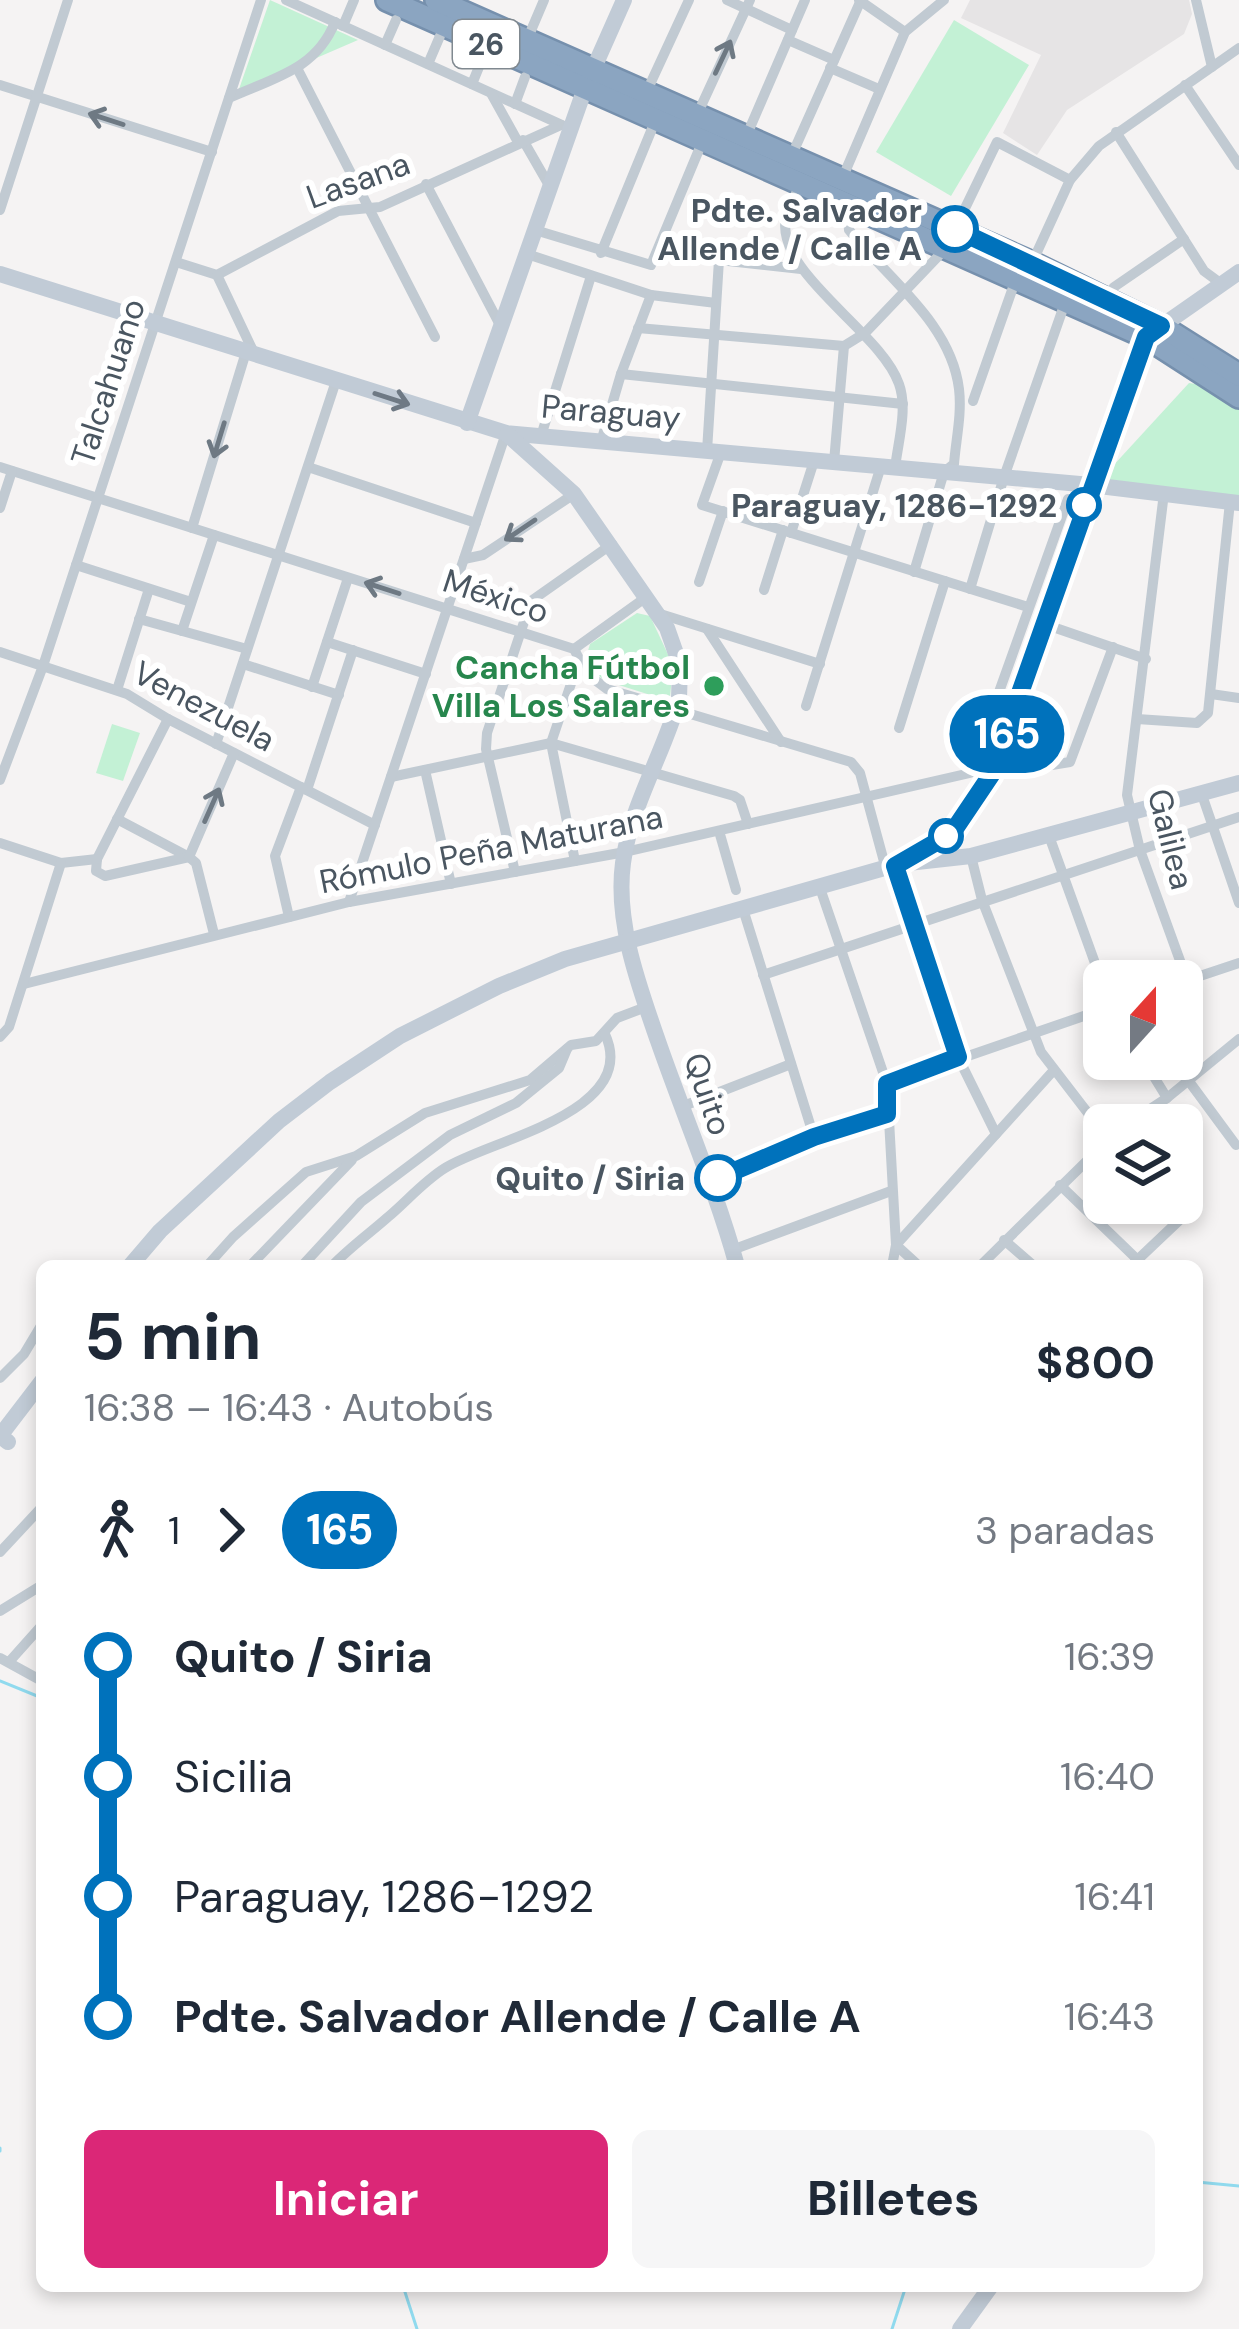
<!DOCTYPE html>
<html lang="es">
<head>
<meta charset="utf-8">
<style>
	body { margin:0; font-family:"DM Sans",sans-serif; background:#f6f6f7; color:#1f2937; height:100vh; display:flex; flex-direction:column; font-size:45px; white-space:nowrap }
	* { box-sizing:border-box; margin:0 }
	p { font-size:39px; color:#747a83 }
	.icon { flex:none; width:66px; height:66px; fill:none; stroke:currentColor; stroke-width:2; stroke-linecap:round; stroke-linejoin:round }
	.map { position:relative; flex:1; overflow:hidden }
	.panel { position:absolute; left:36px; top:1260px; width:1167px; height:1032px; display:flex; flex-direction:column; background:#fff; border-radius:18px; box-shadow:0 6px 18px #0003 }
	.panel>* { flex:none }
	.badge { padding:0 24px; border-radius:39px; font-size:42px; line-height:78px }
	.needle { width:78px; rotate:21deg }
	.buttons { position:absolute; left:1083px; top:960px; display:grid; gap:24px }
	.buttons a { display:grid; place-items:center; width:120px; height:120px; border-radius:18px; background:#fff; box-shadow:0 6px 18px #0003; font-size:60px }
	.map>.badge { position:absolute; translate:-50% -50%; box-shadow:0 0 0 6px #fff }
	.legs { display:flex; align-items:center; gap:18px; height:132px; padding:0 48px; font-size:39px }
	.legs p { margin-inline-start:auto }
	.overview { display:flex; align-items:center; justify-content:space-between; height:204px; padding:0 48px }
	h1 { font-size:66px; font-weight:700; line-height:90px }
	.cta { display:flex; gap:24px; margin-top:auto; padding:24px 48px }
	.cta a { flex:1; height:138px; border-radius:18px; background:#db2777; color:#fff; font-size:48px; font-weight:700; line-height:138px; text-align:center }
	.cta a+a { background:#f6f6f7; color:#1f2937 }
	ul { padding:0 48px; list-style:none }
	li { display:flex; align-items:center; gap:42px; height:120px; font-size:45px }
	li i { display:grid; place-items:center; width:18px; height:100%; margin:0 15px; background:currentColor }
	li i::after { content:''; width:30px; height:30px; margin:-15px; border:9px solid; border-radius:50%; background:#fff }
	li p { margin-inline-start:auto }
	li:first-child i { background:linear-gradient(#0000 50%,currentColor 0) }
	li:last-child i { background:linear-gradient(currentColor 50%,#0000 0) }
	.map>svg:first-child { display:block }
	.education { fill:#e6e4e5 }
	.green { fill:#c3f1d5 }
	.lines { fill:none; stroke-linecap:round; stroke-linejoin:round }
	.stream { stroke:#90daee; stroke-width:3 }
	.highway-casing { stroke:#7690ad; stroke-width:26 }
	.street { stroke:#c1cad2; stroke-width:10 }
	.secondary { stroke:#c1cbd6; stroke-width:16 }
	.highway { stroke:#8ba5c1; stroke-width:21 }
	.oneway { stroke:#6e7983 }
	.oneway2 { stroke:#6e7984 }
	.line-1-casing { stroke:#fff; stroke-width:27 }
	.line-1 { stroke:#0072bc; stroke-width:18 }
	.stop-1-dot { fill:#fff; stroke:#0072bc; stroke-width:6 }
	.leisure-dot { fill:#2e9e5b; stroke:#fff; stroke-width:4.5 }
	.labels { text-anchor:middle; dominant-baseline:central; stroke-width:12; stroke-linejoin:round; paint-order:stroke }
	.shield { fill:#fff; stroke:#808990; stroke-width:3 }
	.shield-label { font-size:30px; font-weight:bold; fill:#4a5661 }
	.street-label { font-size:33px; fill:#4a5661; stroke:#fff }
	.stop-label { font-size:33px; font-weight:bold; fill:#4a5661; stroke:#fff; text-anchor:end }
	.leisure-label { font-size:33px; font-weight:bold; fill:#27864d; stroke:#fff; text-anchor:end }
</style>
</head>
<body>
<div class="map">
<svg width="1239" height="2329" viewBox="0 0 1239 2329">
	<rect width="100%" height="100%" fill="#f5f3f3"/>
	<path class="education" d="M970,0H1189L1192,14L1184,34L1067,110L1037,155L1003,133L1041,55L961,18Z"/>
	<g class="green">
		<path d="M270,0L358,40L238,92Z"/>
		<path d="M954,20L1029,65L951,196L876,152Z"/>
		<path d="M1189,383L1202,385L1239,408V498L1100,480Z"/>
		<path d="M637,613L650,616L673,665L670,697L663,699L603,680L585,661L590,644Z"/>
		<path d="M112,724L140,733L123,781L96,773Z"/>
	</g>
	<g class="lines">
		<g class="stream">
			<path d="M0,1681L42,1698"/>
			<path d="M0,2148V2151"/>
			<path d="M1197,2182L1239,2186"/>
			<path d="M403,2286L417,2329"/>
			<path d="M892,2329L906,2286"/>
		</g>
		<defs>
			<g id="highway">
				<path d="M387,0L1146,337L1239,397"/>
				<path d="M436,0L1032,263L1161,326L1239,375"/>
			</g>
		</defs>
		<use href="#highway" class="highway-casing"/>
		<g class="street">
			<path d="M286,0L562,125"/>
			<path d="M727,0L792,30"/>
			<path d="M859,0L905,32"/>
			<path d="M1196,0L1212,67"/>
			<path d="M343,26L354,0"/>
			<path d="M527,40L544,0"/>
			<path d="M788,40L834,60"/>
			<path d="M385,45L396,20"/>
			<path d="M428,64L440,36"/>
			<path d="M297,68L435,337"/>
			<path d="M830,68L879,89"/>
			<path d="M472,84L483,57"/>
			<path d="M0,85L212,152"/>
			<path d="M1185,85L1239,165"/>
			<path d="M646,93L689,0"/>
			<path d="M492,95L518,142"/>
			<path d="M229,98C273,78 316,70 335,22"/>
			<path d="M515,104L525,77"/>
			<path d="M697,115L750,0"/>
			<path d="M1116,132L1204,271L1223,285"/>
			<path d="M746,137L805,0"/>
			<path d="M523,140L550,187"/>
			<path d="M791,157L861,0"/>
			<path d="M842,179L905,32L944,0"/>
			<path d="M801,183C796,194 789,206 786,217C774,273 881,331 899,384C908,409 898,442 895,468"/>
			<path d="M426,184L500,325"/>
			<path d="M853,206L848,218L849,230C888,279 951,323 959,389C962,414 956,439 954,464L944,472L914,572"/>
			<path d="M0,210L68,0"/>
			<path d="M955,229L997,142L1070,180"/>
			<path d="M535,230L651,265L703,140"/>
			<path d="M601,253L656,119"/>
			<path d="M527,254L651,295L716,303"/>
			<path d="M176,262L217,275L338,211L380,207L561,125"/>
			<path d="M1032,263L1070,180L1099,146L1239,48"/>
			<path d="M217,275L254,353"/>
			<path d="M1105,298L1114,287L1184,239"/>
			<path d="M638,328L844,346"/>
			<path d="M621,374L903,404"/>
			<path d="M973,401L1016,279"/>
			<path d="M541,436L591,276"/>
			<path d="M601,442L621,374L651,295"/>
			<path d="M707,451L719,260L801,269"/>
			<path d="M721,452L702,505L1028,607"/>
			<path d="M834,462L844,346L865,333L947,247"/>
			<path d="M0,467L574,649L587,674L607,689L851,762L860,773L886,869"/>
			<path d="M308,467L476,523"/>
			<path d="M1164,493L1127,795L1140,850L1187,980"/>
			<path d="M0,508L12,471"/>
			<path d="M192,528L246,352"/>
			<path d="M791,533L814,461"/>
			<path d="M464,559L483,555L574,494"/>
			<path d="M76,565L191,602"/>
			<path d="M699,582L723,511"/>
			<path d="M970,589L1004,477L1066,300"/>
			<path d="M764,590L783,530"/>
			<path d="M657,613L820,664"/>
			<path d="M139,619L247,649"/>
			<path d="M1044,624L1146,659"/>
			<path d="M707,629L781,742"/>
			<path d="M182,631L214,535"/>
			<path d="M327,642L426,674"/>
			<path d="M574,649L645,598"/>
			<path d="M0,652L127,694L168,719L375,825"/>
			<path d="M243,664L339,695"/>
			<path d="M312,687L348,578"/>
			<path d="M117,690L149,589"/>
			<path d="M1211,694L1239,698"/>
			<path d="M806,706L881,466"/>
			<path d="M1137,719L1197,723L1208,713L1230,502"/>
			<path d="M899,728L945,581"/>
			<path d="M216,744L336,381"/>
			<path d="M425,770L451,884"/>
			<path d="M991,775L1070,762L1113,647"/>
			<path d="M391,777L551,743L734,796L740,800L748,824"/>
			<path d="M0,780L43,666L261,0"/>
			<path d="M307,790L353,650"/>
			<path d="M1201,792L1239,903"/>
			<path d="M117,819L189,857"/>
			<path d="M719,831L736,890"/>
			<path d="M1048,833L1104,988"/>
			<path d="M0,843L61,863"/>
			<path d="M971,856L982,900L1041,1052L1104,1134"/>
			<path d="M97,859L168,719"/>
			<path d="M97,859L96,871L105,876L189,857"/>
			<path d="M575,861L551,743L579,660"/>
			<path d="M61,863L97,859"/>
			<path d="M894,866L958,1057L996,1134"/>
			<path d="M515,872L486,749L487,733L531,601L612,544"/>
			<path d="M820,888L887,1084L896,1245L919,1266"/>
			<path d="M349,902L506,433"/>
			<path d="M743,909L814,1137"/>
			<path d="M289,917L275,856L301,787"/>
			<path d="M214,934L196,863L189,857L234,753"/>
			<path d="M763,975L1239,817"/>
			<path d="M1185,981L1239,963"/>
			<path d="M24,984L349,902L625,852L970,773L1068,499"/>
			<path d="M0,1037L9,1027L61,863"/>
			<path d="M1143,1059L1167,1098"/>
			<path d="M1188,1080L1236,1145"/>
			<path d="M887,1084L1104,1009"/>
			<path d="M681,1107L791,1064"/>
			<path d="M1126,1125L1167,1098L1239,1039"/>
			<path d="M707,1182L814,1137L887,1114"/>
			<path d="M1060,1185L1144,1266"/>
			<path d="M1004,1240L1034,1266"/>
			<path d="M732,1250L891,1191"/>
			<path d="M207,1266L233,1237L306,1172L356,1156L425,1113L530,1080L571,1045L596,1041L617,1018L646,1007"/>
			<path d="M250,1266L352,1160"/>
			<path d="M302,1266L361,1202L450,1135L516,1103L559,1068L567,1049"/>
			<path d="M332,1266C349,1248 370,1233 388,1217C407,1201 424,1181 445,1168C488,1140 641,1113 605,1034"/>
			<path d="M892,1266L896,1245L1054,1070"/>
			<path d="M980,1266L1104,1144"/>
			<path d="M1131,1266L1188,1212L1181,1203"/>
			<path d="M0,1378L24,1354L42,1324"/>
			<path d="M0,1552L42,1507"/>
			<path d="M0,1611L42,1585"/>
			<path d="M0,1658L42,1681"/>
			<path d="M9,1662L42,1625"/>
		</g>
		<g class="secondary">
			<path d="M0,274L506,433L1091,485L1239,503"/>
			<path d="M467,423L585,88L624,0"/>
			<path d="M507,434L574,494L667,628L680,665L679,699C664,753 630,807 623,863C615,922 639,986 658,1041C684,1116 716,1190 737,1266"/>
			<path d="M908,863L971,856L1239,783"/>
			<path d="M130,1266L160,1231L279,1121L330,1082L400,1036L499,986L565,959L902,863L952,833L983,788L1000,752L1091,485L1146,337L1239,272"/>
			<path d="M8,1442L0,1436L42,1381"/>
			<path d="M960,2329L991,2286"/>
		</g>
		<use href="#highway" class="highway"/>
	</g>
	<defs><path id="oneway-shaft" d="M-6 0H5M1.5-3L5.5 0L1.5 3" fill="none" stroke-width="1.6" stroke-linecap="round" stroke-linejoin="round" transform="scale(3)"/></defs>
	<g class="oneway">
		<use href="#oneway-shaft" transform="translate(723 57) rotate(-65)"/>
		<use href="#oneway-shaft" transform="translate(106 119) rotate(-162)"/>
		<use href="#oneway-shaft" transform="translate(219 440) rotate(107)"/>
		<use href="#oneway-shaft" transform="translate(520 530) rotate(146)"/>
		<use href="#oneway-shaft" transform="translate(382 588) rotate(-162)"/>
		<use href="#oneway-shaft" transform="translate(212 805) rotate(-66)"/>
	</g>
	<use class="oneway2" href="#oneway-shaft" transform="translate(392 399) rotate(18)"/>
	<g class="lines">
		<defs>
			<path id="line-1" d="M718,1178L814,1137L887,1114V1084L958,1057L895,866L952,833L991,775L1146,337L1161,326L955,229"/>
		</defs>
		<use href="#line-1" class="line-1-casing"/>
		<use href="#line-1" class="line-1"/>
	</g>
	<g class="stop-1-dot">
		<circle cx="955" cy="229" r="21"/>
		<circle cx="1084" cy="505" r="15"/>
		<circle cx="946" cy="836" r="15"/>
		<circle cx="718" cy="1178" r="21"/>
	</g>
	<circle class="leisure-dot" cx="714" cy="686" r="12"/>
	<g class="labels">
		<rect class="shield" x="453" y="20" width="66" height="48" rx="9"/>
		<g class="shield-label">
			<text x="486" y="44">26</text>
		</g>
		<g class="street-label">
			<text transform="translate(358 180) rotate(-20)">Lasana</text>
			<text transform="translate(108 382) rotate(-72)">Talcahuano</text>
			<text transform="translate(611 412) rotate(5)">Paraguay</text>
			<text transform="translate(496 596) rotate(18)">México</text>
			<text transform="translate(204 706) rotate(28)">Venezuela</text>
			<text transform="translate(1171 839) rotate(76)">Galilea</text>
			<text transform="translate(491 849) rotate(-11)">Rómulo Peña Maturana</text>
			<text transform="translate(708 1094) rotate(71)">Quito</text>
		</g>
		<g class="stop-label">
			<text x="922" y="210">Pdte. Salvador<tspan x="922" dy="38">Allende / Calle A</tspan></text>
			<text x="1057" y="505">Paraguay, 1286-1292</text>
			<text x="685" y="1178">Quito / Siria</text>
		</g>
		<g class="leisure-label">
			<text x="690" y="667">Cancha Fútbol<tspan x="690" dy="38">Villa Los Salares</tspan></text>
		</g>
	</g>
</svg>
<div class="buttons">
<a><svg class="needle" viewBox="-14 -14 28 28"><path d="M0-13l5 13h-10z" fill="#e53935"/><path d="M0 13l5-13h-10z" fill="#747a83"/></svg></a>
<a><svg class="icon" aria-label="layers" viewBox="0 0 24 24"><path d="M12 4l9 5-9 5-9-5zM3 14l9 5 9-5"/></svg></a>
</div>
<b class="badge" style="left:1007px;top:734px;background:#0072bc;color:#fff">165</b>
<section class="panel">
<div class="overview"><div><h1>5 min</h1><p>16:38 – 16:43 · Autobús</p></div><b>$800</b></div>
<div class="legs"><svg class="icon" aria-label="walk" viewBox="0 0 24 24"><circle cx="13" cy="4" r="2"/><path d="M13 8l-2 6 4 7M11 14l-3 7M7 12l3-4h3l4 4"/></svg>1<svg class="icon" aria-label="forward" viewBox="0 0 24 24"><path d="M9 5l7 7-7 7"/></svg><b class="badge" style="background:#0072bc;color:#fff">165</b><p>3 paradas</p></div>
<ul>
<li><i style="color:#0072bc"></i><b>Quito / Siria</b><p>16:39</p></li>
<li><i style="color:#0072bc"></i><span>Sicilia</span><p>16:40</p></li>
<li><i style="color:#0072bc"></i><span>Paraguay, 1286-1292</span><p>16:41</p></li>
<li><i style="color:#0072bc"></i><b>Pdte. Salvador Allende / Calle A</b><p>16:43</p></li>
</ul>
<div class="cta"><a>Iniciar</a><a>Billetes</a></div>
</section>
</div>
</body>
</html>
